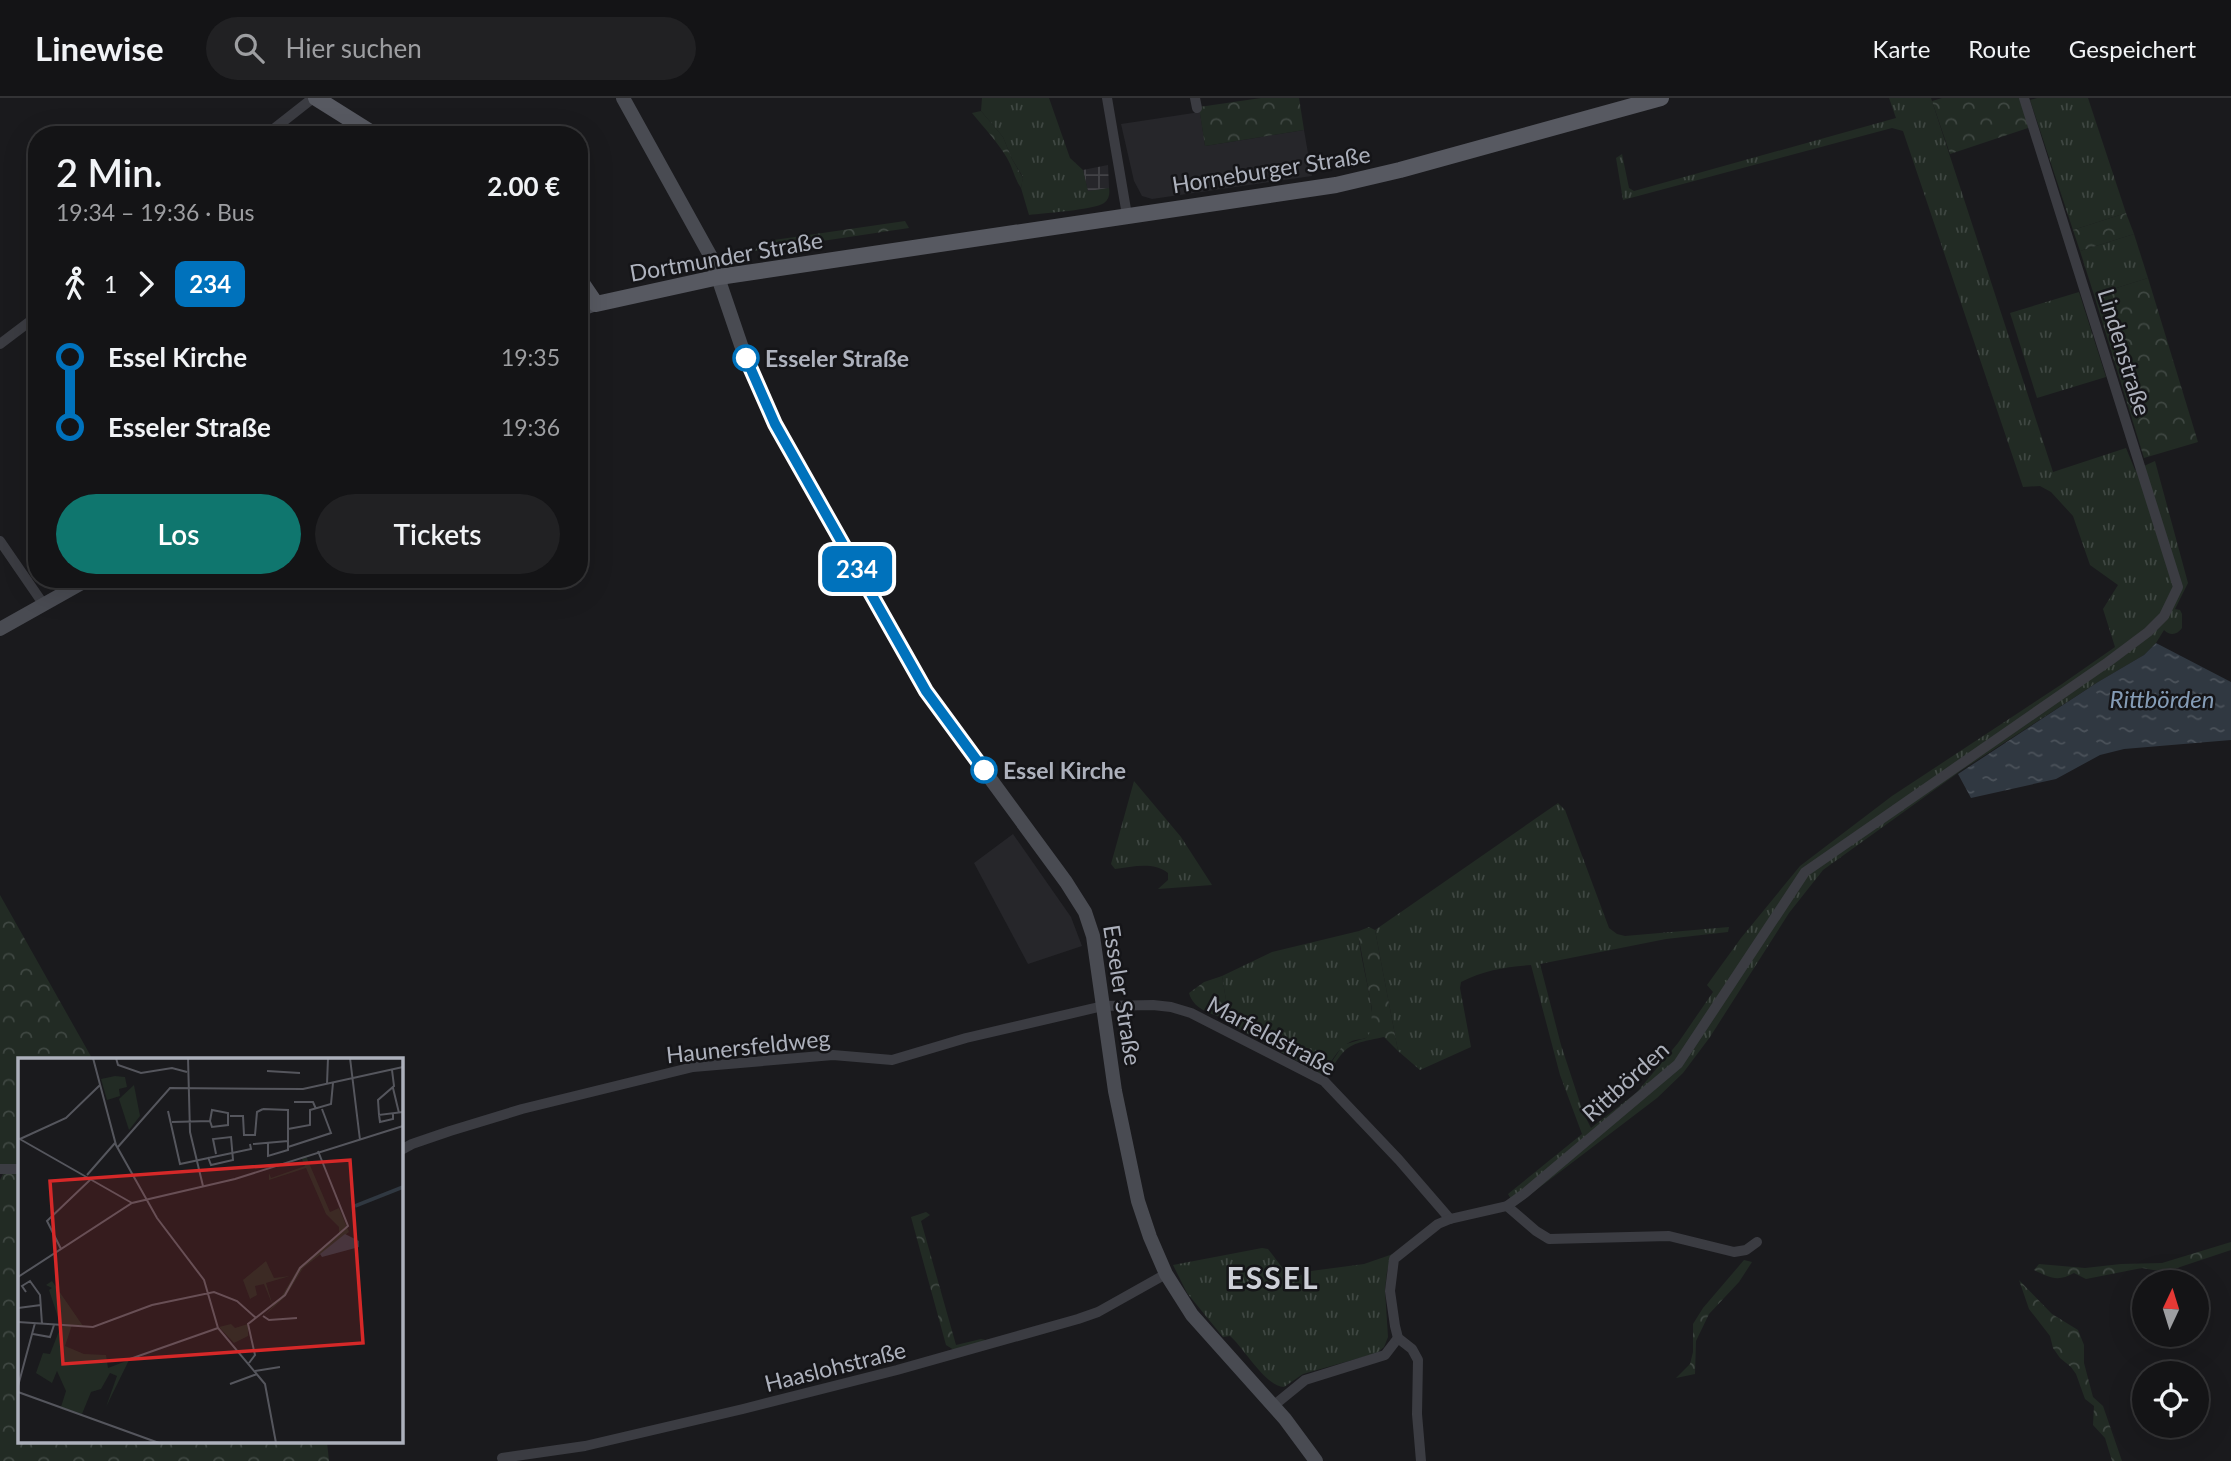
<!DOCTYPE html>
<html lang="de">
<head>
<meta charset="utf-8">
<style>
	body { margin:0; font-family:Lato,sans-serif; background:#212123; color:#f1f3f6; height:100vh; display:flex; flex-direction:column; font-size:26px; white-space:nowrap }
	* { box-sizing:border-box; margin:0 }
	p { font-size:23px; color:#9d9ea1 }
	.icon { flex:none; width:38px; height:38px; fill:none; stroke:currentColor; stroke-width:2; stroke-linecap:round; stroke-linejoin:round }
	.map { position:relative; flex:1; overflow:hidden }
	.details { position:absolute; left:28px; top:28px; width:560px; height:462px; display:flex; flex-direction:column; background:#141416; border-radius:28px; box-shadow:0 7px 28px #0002,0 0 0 2px #333335 }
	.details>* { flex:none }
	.badge { padding:0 14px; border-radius:10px; font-size:24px; line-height:46px }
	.needle { width:46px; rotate:4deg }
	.buttons { position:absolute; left:2132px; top:1172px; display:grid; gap:14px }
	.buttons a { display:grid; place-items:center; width:77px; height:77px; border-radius:50%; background:#141416; box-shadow:0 7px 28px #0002,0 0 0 2px #333335; font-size:35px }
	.map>.badge { position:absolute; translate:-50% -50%; box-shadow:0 0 0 4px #fff }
	.legs { display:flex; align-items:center; gap:10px; height:77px; padding:0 28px; font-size:23px }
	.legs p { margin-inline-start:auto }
	.headline { display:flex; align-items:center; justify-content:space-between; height:119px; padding:0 28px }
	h1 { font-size:38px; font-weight:600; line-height:52px }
	.primary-button { display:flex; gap:14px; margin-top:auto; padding:14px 28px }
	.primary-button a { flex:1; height:80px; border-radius:42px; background:#0f766e; color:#fff; font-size:28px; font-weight:600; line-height:80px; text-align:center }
	.primary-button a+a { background:#212123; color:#f1f3f6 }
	ul { padding:0 28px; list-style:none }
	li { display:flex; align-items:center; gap:24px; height:70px; font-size:26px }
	li i { display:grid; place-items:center; width:10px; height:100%; margin:0 9px; background:currentColor }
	li i::after { content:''; width:18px; height:18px; margin:-9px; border:5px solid; border-radius:50%; background:#141416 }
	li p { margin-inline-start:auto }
	li:first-child i { background:linear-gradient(#0000 50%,currentColor 0) }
	li:last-child i { background:linear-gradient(currentColor 50%,#0000 0) }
	header { display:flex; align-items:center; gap:42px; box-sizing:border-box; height:98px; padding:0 35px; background:#141416; border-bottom:2px solid #333335 }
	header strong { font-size:33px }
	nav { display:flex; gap:38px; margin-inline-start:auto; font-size:24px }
	.search { width:490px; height:63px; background:#212123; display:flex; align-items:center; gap:18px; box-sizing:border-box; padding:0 24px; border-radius:38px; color:#9d9ea1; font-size:26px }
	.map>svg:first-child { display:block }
	.built { fill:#26262a }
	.industrial { fill:url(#industrial-grid) }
	.grass { fill:url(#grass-tufts) }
	.forest { fill:url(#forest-crowns) }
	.water { fill:url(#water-ripples) }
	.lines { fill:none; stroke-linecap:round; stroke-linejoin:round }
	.street { stroke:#3b3c42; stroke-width:10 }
	.secondary { stroke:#494b52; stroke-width:14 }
	.primary { stroke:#575961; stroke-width:16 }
	.line-1-casing { stroke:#fff; stroke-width:16 }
	.line-1 { stroke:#0072bc; stroke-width:10 }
	.stop-1-dot { fill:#fff; stroke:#0072bc; stroke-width:3.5 }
	.labels { text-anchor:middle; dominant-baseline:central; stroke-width:5; stroke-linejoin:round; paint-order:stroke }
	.street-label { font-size:23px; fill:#adb1bc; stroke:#151518 }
	.stop-label { font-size:23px; font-weight:bold; fill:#adb1bc; stroke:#151518; text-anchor:start }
	.water-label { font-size:24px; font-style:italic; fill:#859cb6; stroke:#151518 }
	.district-label { font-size:30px; font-weight:bold; letter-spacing:2px; fill:#ced0d8; stroke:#151518 }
	.inset-river { fill:none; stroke:#303841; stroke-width:3.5 }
	.inset-road { fill:none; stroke:#55565d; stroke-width:2 }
	.view { fill:#d62828; fill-opacity:0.15; stroke:#d62828; stroke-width:3.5 }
	.inset-edge { fill:none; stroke:#adb1bc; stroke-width:3.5 }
</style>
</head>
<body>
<header>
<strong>Linewise</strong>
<div class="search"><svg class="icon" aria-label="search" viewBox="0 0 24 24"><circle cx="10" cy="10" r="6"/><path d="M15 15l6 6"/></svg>Hier suchen</div>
<nav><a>Karte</a><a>Route</a><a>Gespeichert</a></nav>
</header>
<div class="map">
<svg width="2231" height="1363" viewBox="0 0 2231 1363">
	<defs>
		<pattern id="industrial-grid" width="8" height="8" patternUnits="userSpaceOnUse" patternTransform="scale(1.75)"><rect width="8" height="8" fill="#26262a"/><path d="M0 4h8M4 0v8" fill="none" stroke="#434347"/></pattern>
		<pattern id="grass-tufts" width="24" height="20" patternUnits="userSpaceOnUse" patternTransform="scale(1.75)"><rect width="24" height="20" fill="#222b24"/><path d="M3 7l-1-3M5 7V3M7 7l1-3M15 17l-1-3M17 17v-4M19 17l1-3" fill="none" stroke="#3f4742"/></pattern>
		<pattern id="forest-crowns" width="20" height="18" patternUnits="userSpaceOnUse" patternTransform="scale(1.75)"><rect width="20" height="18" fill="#222b24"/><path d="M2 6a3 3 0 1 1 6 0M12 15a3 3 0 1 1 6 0" fill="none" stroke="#3f4742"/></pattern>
		<pattern id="water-ripples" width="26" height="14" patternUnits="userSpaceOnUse" patternTransform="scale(1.75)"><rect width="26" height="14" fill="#303841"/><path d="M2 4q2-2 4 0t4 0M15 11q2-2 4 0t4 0" fill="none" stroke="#4b525a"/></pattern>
	</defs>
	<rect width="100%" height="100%" fill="#1a1a1d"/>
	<g class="built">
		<path d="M1200,14L1205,48L1304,32L1312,78L1152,101L1142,98L1134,83L1121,26Z"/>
		<path d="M1013,736L1071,819L1082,848L1028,866L974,765Z"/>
	</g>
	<path class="industrial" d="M1108,67L1109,90L1088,94L1083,72Z"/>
	<g class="grass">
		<path d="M982,0H1049L1070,60L1083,72L1088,93L1109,90C1110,96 1109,101 1104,105C1094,112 1044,115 1029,117L1021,90L1023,79L1012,61L1003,39L981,13Z"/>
		<path d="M1889,0H1931L2053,374L2126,350L2135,372L2155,363L2188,485L2175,511L2180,512L2182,516V530C2177,537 2170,538 2164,532L2156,545L2144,557L2098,584L1962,672L1823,772L1789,815L1710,939L1683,975L1657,1000L1515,1108L1508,1096L1582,1036L1560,977L1531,867C1506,869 1484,872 1461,884L1460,890L1471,949L1420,972L1398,953L1375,832L1558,705L1565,712L1609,830L1617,836L1625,838L1729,829L1728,834L1666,841L1540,866L1561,947L1583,1014L1591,1030L1637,994L1678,945L1713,894L1707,887L1741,840L1800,768L1892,698L2062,586L2115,549L2103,511L2118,487L2090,467L2073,418L2051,394L2040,388L2023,389L1903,33L1892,30L1623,102L1616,60L1622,56L1629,90L1634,93L1896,20Z"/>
		<path d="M2037,0H2088L2126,115L2073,132L2030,2Z"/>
		<path d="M2134,136L2148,180L2094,197L2080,153Z"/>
		<path d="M2079,194L2106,279L2037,300L2010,215Z"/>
		<path d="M1134,683L1181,739L1212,787L1158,791L1168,782V775C1153,763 1132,769 1115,771L1111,766Z"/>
		<path d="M1359,833C1357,857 1380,919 1370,936C1366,943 1357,940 1350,944C1337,950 1330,966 1323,977L1230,926L1222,878L1272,854Z"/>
		<path d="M1262,1150L1268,1151L1291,1181L1311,1173L1364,1166L1393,1156L1387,1173L1385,1192L1388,1239L1384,1249L1377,1255L1303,1276L1284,1289C1265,1288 1244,1250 1230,1238L1223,1239L1187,1195L1173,1167Z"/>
	</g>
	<g class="forest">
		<path d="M1261,0H1299L1304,32L1205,48L1199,9Z"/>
		<path d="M1942,0H2022L2031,29L1950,56L1932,3Z"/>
		<path d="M981,13L1003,39L1012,61L1023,80L1021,90C1014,80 1013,70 1007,60C997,43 984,30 972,15Z"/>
		<path d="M2126,115L2134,136L2080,153L2073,132Z"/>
		<path d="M905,123L909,130L755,153L760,144Z"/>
		<path d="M2148,180L2198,344L2144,360L2094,197Z"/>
		<path d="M0,797L93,962H19V1344H327L329,1363H0V1082L3,1076L0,1067Z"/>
		<path d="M1369,829L1375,832L1398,953L1384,939C1345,947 1348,946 1326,979L1323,977L1343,947L1366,940L1371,933L1372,911L1358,836L1359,833Z"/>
		<path d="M1222,878L1229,920L1224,921C1209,914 1194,912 1189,895L1204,884Z"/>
		<path d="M926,1114L930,1117L921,1123L956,1247L981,1241L990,1243L954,1252L946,1247L911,1119Z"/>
		<path d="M2231,1144V1152L2174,1171L2159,1173L2142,1170L2086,1181L2074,1175C2058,1184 2050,1180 2034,1172L2039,1166L2085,1170L2121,1166L2162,1165Z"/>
		<path d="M1744,1162L1752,1164L1739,1184L1709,1216L1696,1243L1695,1276L1676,1280L1690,1266L1693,1254V1226L1703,1210Z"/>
		<path d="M2019,1182L2052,1216L2078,1232L2084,1247V1265L2093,1299L2103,1308L2122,1363H2112L2105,1340L2093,1327L2094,1308L2085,1301L2076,1276L2071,1269L2060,1260L2053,1250L2050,1238L2029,1211Z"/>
	</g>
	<path class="water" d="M2156,545L2231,584V642L2124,651L2100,657L2056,681L1971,700L1958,676L2098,584L2144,557Z"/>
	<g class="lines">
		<g class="street">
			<path d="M1107,0L1127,117"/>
			<path d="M1195,0L1197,10"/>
			<path d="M266,37L313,0"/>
			<path d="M0,246L37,218"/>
			<path d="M0,443L44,507"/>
			<path d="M401,1052L412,1046L450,1033L522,1011L693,969L833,957L892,962L966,940L1103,908L1153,907L1171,909L1191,915L1324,983L1399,1062L1450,1121"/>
			<path d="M0,1071H19"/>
			<path d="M1507,1108L1536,1133L1549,1141L1669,1138L1734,1154L1746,1152L1757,1144"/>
			<path d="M1273,1308L1305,1282L1385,1257L1398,1240"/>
			<path d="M502,1360L585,1348L743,1311L897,1272L1078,1221L1098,1214L1166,1176"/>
			<path d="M1421,1363L1417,1316L1418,1262L1412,1251L1398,1240L1395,1228L1390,1193L1394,1161L1438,1126L1450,1121L1507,1108L1525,1095L1678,966L1805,774L2108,564L2148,534L2164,518L2178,489L2024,0"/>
		</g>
		<g class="secondary">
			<path d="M623,0L711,159L741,247L775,326L926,593L1066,784L1085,814L1093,838L1115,993L1138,1103L1150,1139L1166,1176L1192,1217L1285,1321L1316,1363"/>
			<path d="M579,212L596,206"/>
			<path d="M0,531L89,481"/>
		</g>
		<g class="primary">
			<path d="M316,0L375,37"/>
			<path d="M579,181L596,206L719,179L1336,87L1400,72L1661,0"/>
		</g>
	</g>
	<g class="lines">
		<defs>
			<path id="line-1" d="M746,260L775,326L926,593L984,672"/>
		</defs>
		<use href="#line-1" class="line-1-casing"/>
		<use href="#line-1" class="line-1"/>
	</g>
	<g class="stop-1-dot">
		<circle cx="746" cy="260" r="12"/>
		<circle cx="984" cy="672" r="12"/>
	</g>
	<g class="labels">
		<g class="street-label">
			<text transform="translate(1271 71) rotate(-9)">Horneburger Straße</text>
			<text transform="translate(726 158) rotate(-10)">Dortmunder Straße</text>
			<text transform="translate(2125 254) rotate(73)">Lindenstraße</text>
			<text transform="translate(1123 897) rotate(81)">Esseler Straße</text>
			<text transform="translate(1272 937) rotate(28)">Marfeldstraße</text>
			<text transform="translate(748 948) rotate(-6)">Haunersfeldweg</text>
			<text transform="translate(1625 983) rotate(-42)">Rittbörden</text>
			<text transform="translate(835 1268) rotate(-14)">Haaslohstraße</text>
		</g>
		<g class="stop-label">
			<text x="765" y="260">Esseler Straße</text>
			<text x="1003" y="672">Essel Kirche</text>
		</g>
		<g class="water-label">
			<text x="2162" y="600">Rittbörden</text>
		</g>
		<g class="district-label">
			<text x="1273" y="1179">ESSEL</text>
		</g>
	</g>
	<g transform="translate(18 960)">
		<rect width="385" height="385" fill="#1a1a1d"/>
		<path d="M288,98L312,154L321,150L331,174L285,210L268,238L246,258L255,248L246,226L237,228L239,237L232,241L225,222L248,203L256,220L272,218L248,225L254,245L262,241L281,209L321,177V169L308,156L288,110L251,122V115L253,120L287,108L283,99ZM213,266L217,270L230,266V278L216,285L201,269Z" fill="#222b24"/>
		<path d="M34,223L65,268L54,267L47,288L66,296L88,297L90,310L111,302L88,349L99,318L92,315L83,331L73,334L64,356L43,349L48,333L39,313L34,325L18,315L25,295L32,296L43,268L31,232L34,230L28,227Z" fill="#222b24"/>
		<path d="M116,27L122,58L111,72L101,41Z" fill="#222b24"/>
		<path d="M97,18L107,19L109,29L101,31L102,38L89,42L83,21Z" fill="#222b24"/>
		<path d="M327,176L341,183V189L304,199L302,196Z" fill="#303841"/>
		<path class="inset-river" d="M337,148L385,129"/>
		<path class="inset-road" d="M75,0L98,87L139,160L186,222L200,270L247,326L258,385M98,0L100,7L123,15L154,10L169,14M170,0L172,74L185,128M332,0L342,82M374,12L376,28L360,42L361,57L385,54M249,13L282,15M309,26L310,0M375,30L381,55M276,44H295L298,51M245,51L270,52V92L250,98V84M150,53L162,106L233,91L232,86M361,57L362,64L375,61V56M212,58H225L226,77H237L239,54L245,51M154,64L192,63L194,52L210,55V67L194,69L192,63M270,71L292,67V52L313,46L315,25M0,80L114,145M2,81L48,60L82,27M235,86L270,83M270,89L313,75L304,51M99,90L152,30L285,31L385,9M190,99L193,107L215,102L213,79L195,81L198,96M69,117L97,85M43,191L29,163L73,121M0,219L114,145L217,121L385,68M8,234L4,228L12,223L22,237L24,266M0,250L23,247M245,258L251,262L279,260M0,264L75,269L134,247L196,234L219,243L238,260M15,276L32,279L36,267M112,301L200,270M231,305L237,297L230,266L267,237L282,210L330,168L300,93M237,313L262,309M212,326L239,316M0,328L17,265M0,334L141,385"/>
		<path class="view" d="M332,102L345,285L45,306L32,123Z"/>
		<rect width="385" height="385" class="inset-edge"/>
	</g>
</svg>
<div class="buttons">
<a><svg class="needle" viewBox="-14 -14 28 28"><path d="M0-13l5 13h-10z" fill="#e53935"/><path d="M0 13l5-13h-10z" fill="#9d9ea1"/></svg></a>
<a><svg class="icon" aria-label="locate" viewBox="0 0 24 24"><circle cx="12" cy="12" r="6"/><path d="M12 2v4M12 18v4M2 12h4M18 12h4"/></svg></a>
</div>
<b class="badge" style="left:857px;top:471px;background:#0072bc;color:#fff">234</b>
<section class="details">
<div class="headline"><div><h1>2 Min.</h1><p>19:34 – 19:36 · Bus</p></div><b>2.00 €</b></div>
<div class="legs"><svg class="icon" aria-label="walk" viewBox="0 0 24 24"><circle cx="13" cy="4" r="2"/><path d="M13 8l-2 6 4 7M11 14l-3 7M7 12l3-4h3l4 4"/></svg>1<svg class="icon" aria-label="forward" viewBox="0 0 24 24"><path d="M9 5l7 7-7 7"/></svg><b class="badge" style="background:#0072bc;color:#fff">234</b></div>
<ul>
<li><i style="color:#0072bc"></i><b>Essel Kirche</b><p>19:35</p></li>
<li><i style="color:#0072bc"></i><b>Esseler Straße</b><p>19:36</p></li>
</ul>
<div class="primary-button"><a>Los</a><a>Tickets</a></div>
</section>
</div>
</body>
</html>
